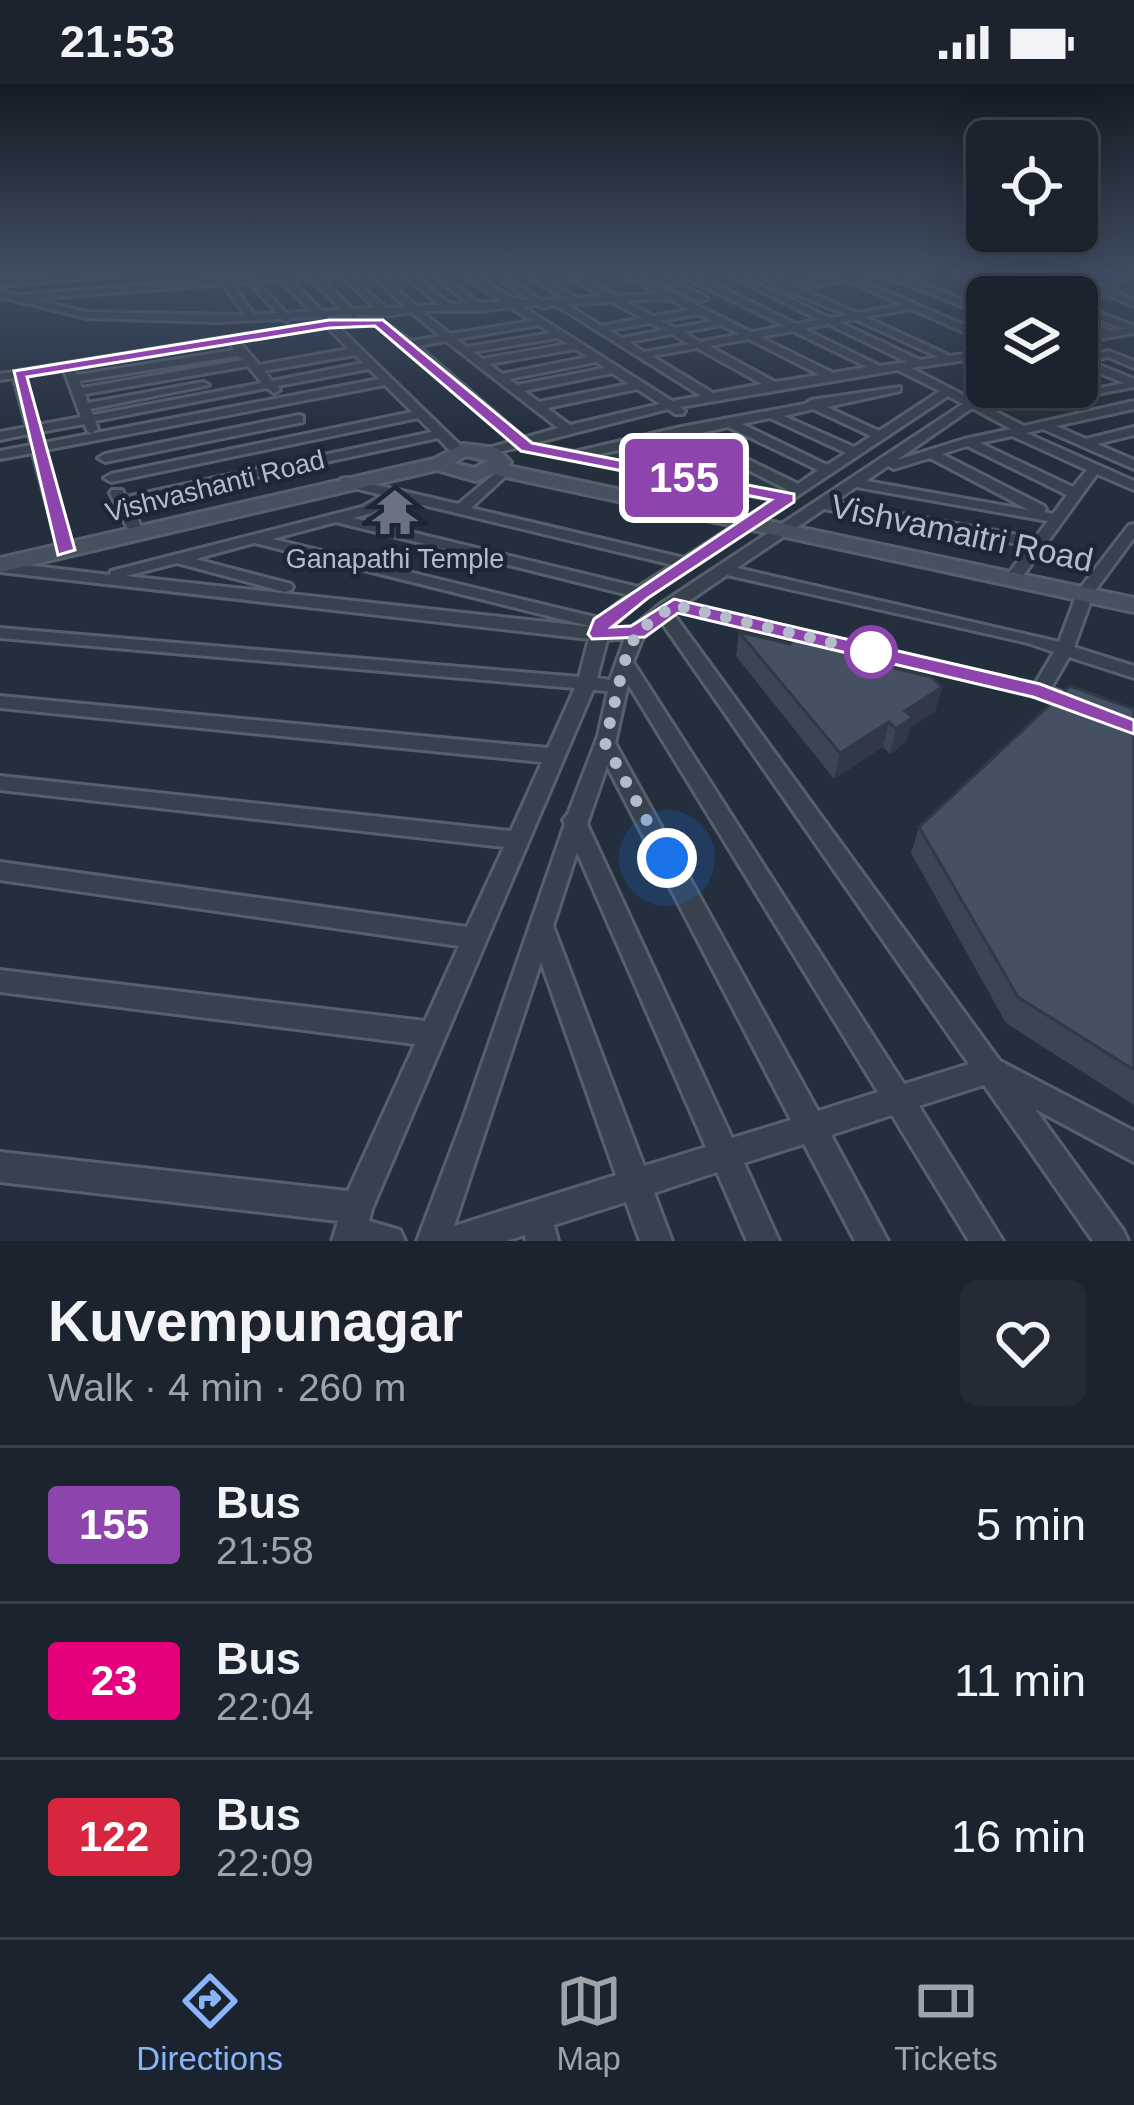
<!DOCTYPE html>
<html lang="en">
<head>
<meta charset="utf-8">
<style>
	body { margin:0; font-family:Arial,sans-serif; background:#242b36; color:#f1f3f6; height:100vh; display:flex; flex-direction:column; font-size:45px; white-space:nowrap }
	* { box-sizing:border-box; margin:0 }
	p { font-size:39px; color:#a0a4aa }
	.icon { flex:none; width:66px; height:66px; fill:none; stroke:currentColor; stroke-width:2; stroke-linecap:round; stroke-linejoin:round }
	.map { position:relative; height:1157px; overflow:hidden }
	.details { display:flex; flex-direction:column; background:#1b232e; flex:1 }
	.details>* { flex:none }
	.badge { padding:0 24px; border-radius:9px; font-size:42px; line-height:78px }
	.buttons { position:absolute; left:966px; top:36px; display:grid; gap:24px }
	.buttons a { display:grid; place-items:center; width:132px; height:132px; border-radius:18px; background:#1b232e; box-shadow:0 12px 48px #0002,0 0 0 3px #39404a; font-size:60px }
	.you { position:absolute; width:60px; height:60px; margin:-30px; border:9px solid #fff; border-radius:50%; background:#1a73e8; box-shadow:0 0 0 18px #1a73e833 }
	.map>.badge { position:absolute; translate:-50% -50%; box-shadow:0 0 0 6px #fff }
	.round { display:grid; place-items:center; flex:none; width:126px; height:126px; border-radius:18px; background:#242b36 }
	.head { display:flex; align-items:center; justify-content:space-between; height:204px; padding:0 48px }
	h1 { font-size:57px; font-weight:600; line-height:90px }
	ul { padding:0; list-style:none }
	li { display:flex; align-items:center; gap:36px; height:156px; padding:0 48px; border-top:3px solid #39404a }
	li div { flex:1 }
	li b { display:block; font-size:45px }
	li em { font-style:normal }
	li .badge { min-width:132px; font-weight:700; text-align:center }
	.status { display:flex; justify-content:space-between; align-items:center; height:84px; padding:0 60px; background:#1b232e; direction:ltr }
	.status svg { height:33px; fill:currentColor }
	.tab-bar { display:flex; justify-content:space-around; align-items:center; height:168px; border-top:3px solid #39404a; background:#1b232e; font-size:33px; color:#a0a4aa }
	.tab-bar a { display:grid; justify-items:center; gap:6px }
	.tab-bar .current { color:#8ab4f8 }
	.map>svg:first-child { display:block }
	.green { fill:#263c3f }
	.lines { fill:none; stroke-linecap:round; stroke-linejoin:round }
	.street-casing { stroke:#565f6c; stroke-width:6 }
	.secondary-casing { stroke:#565f6c; stroke-width:6 }
	.street { fill:#38414e; fill-rule:evenodd }
	.secondary { fill:#465061; fill-rule:evenodd }
	.wall { fill:#3b4654 }
	.shaded-wall { fill:#303945 }
	.building { fill:#455162; stroke:#303945; stroke-width:3 }
	.line { fill:#8e44ad; stroke:#fff; stroke-width:3 }
	.walk { stroke:#b4bcc9; stroke-width:12; stroke-dasharray:0 21.6 }
	.stop-dot { fill:#fff; stroke:#8e44ad; stroke-width:6 }
	.labels { text-anchor:middle; dominant-baseline:central; stroke-width:9; stroke-linejoin:round; paint-order:stroke }
	.far-street-label { font-size:27px; fill:#b4bcc9; stroke:#1d2633 }
	.far-poi-label { font-size:27px; fill:#b4bcc9; stroke:#1d2633 }
	.street-label { font-size:33px; fill:#b4bcc9; stroke:#1d2633 }
</style>
</head>
<body>
<div class="status"><b>21:53</b><svg viewBox="0 0 49 12"><path d="M0 12V9h3v3zM5 12V6h3v6zM10 12V3h3v9zM15 12V0h3v12zM26 1h20v11H26zM47 4h2v5h-2z"/></svg></div>
<div class="map">
<svg width="1134" height="1157" viewBox="0 0 1134 1157">
	<rect width="100%" height="100%" fill="#242f3e"/>
	<path class="green" d="M682,351L787,403L783,407L583,371Z"/>
	<g class="lines">
		<defs>
			<g id="street">
				<path d="M121,187H165L0,202V196Z"/>
				<path d="M326,187H378L416,222L439,221L399,187H409L450,220L468,219L428,187H438L479,219L502,218L457,187C485,187 501,218 530,216L488,187H498L541,216L565,215L520,187H531L577,214L603,213L559,187H570L616,212L659,210L616,187H628L751,248L784,242L681,191V187H688L796,240L819,236L721,187H731L830,234L846,231L783,205L752,187H764L791,200L870,187H894L987,226V232L883,191L858,195L987,251V258L911,225L866,233L950,272L987,267V273L911,284L1024,342L1134,317V325L1056,342L1086,355L1134,343V351L1097,360L1134,376V385L1043,345L1026,349L1134,397V406L1097,390L1020,496L1014,498L1006,493L1029,462L824,425L737,484L1059,558L1078,507L1129,441L1134,440V454L1094,508L1074,563L1134,582V594L1069,573L1051,604L1084,617L1087,621L1084,625L1077,627L1034,612L871,573L868,569L877,564L1035,600L1054,568L1028,559L727,491L686,519L821,551L824,555L815,560L674,526L672,528L1000,977L1134,1047V1078L1035,1025L1123,1146L1128,1157H1093L984,1001L919,1022L1003,1157H969L892,1031L831,1051L888,1157H855L804,1060L744,1079L779,1157H747L717,1088L654,1109L672,1157H640L626,1118L554,1141L558,1157H526L525,1151L506,1157H417L463,1035L565,740L563,736L568,730L598,652L608,607L593,606L372,1125L369,1137L400,1146L405,1157H332L338,1137L0,1098V1068L348,1107L415,960L0,908V886L425,937L459,862L0,796V778L467,843L504,763L0,706V692L511,747L542,678L0,624V612L548,664L575,604L0,554V544L579,593L589,555L0,488V478L110,491L111,487L362,423L383,411L341,401V395L346,394L458,420L503,383L508,384V390L471,424L684,474L774,416L520,363L485,371V365L513,357L406,262L373,239L381,237L412,257L440,252L411,228L386,232L359,231L354,234L349,231L327,232L463,364V370H453L438,354L130,420L144,449L137,453L130,449L110,409L112,406H122L126,413L432,348L418,334L111,398L104,394L111,390L412,328L385,301L45,366L73,466L65,471L60,469L33,369L0,375V367L31,361L29,350L0,356V348L27,343L14,294L0,296V290L303,241L306,242V246L239,257L259,281L349,265L317,233L291,234L287,238L281,235L217,238L87,234L0,213V207L17,211ZM370,188V189L405,223L386,224L350,191ZM341,191L375,224L353,225L319,193ZM310,194L343,226L322,227L289,195ZM280,196L311,227L286,229L258,198ZM847,196L903,221L857,229L800,204ZM249,198L277,229L254,230L232,200ZM223,200L245,231L87,228L32,215ZM669,215L690,226L653,232L625,217ZM612,218L643,234L602,242L566,220ZM537,221L543,224L556,221L701,312L672,317L522,222ZM510,223L532,237L450,250L421,227H480ZM699,230L713,237L675,244L661,237ZM855,235L938,273L920,276L839,238ZM651,239L664,246L622,254L609,246ZM828,240L907,278L880,282L804,245ZM539,241L551,249L467,263L456,255ZM721,241L740,250L700,258L683,248ZM793,247L867,283L833,289L760,253ZM672,250L689,260L644,268L629,258ZM558,254L568,260L482,275L473,268ZM749,255L820,291L775,298L709,262ZM446,257L558,344L524,354L418,262ZM229,259L235,266L77,291L74,284ZM697,264L762,300L713,309L652,272ZM575,265L588,273L502,290L489,280ZM355,271L363,279L272,297L264,287ZM237,272L243,276L82,304L79,297ZM596,278L605,284L517,301L509,295ZM248,282L262,299L93,331L90,325L209,301L203,298L88,319L85,310ZM369,285L379,295L43,359L40,348L84,340L88,348L92,349L98,345L95,337L267,304L274,309L280,306L277,302ZM64,286L81,333L38,341L25,292ZM898,286L940,307L879,347L827,323L900,307V303L811,316L805,320L681,343L574,368L531,360L668,325L675,330H683L685,327L680,323ZM612,289L629,300L539,318L524,307ZM637,305L660,320L570,341L547,324ZM948,312L963,320L659,521L633,543L609,545L647,512ZM972,324L1011,345L964,355L897,376ZM813,325L871,352L854,363L784,332ZM770,334L846,369L827,381L742,340ZM728,343L818,386L798,400L696,350ZM1012,352L1087,386L1073,403L980,359ZM682,353L788,406L783,409L590,372ZM967,362L1067,411L1053,430L1044,428L1046,425L1044,422L942,370ZM930,374L1029,426L866,397L888,382L894,385ZM856,403L1048,437L1035,454L834,418ZM398,415L673,481L638,503L353,434L372,429ZM336,438L629,511L599,534L272,455ZM254,459H255L593,543L126,492L177,479L285,508L291,506L293,503L291,500L195,475ZM660,536L969,980L904,1000L633,578L643,553ZM625,554L610,596L597,594L607,556ZM628,600L878,1008L818,1027L615,659ZM607,682L791,1036L732,1054L587,740ZM577,768L706,1063L644,1082L553,842ZM541,878L616,1091L454,1142Z"/>
				<path d="M944,187H957L1018,213H1005Z"/>
				<path d="M986,187H998L1055,213H1042Z"/>
				<path d="M1054,187H1066L1103,203L1125,187H1134L1110,206L1134,216V222L1104,210L1086,223L1134,242V249L1077,259V253L1099,249L1077,240V234L1111,247L1125,245L1077,228V220L1097,207Z"/>
				<path d="M659,190L706,213L708,215L700,217L656,195Z"/>
				<path d="M1109,267L1134,277V284L1108,273L1089,277L1134,295V303L1054,318V314L1124,299L1077,280V273Z"/>
				<path d="M299,331L303,332V338L105,378L98,374L105,370Z"/>
			</g>
			<path id="secondary" d="M463,360L497,364L511,378L508,382L1134,514V528L492,390L476,397L437,386L0,488V474L434,375ZM466,372L488,377L474,384L454,379Z"/>
		</defs>
		<use href="#street" class="street-casing"/>
		<use href="#secondary" class="secondary-casing"/>
		<use href="#street" class="street"/>
		<use href="#secondary" class="secondary"/>
	</g>
	<g class="wall">
		<path d="M739,548L895,584L942,603L935,627L910,644L906,658L890,670L883,663L834,695L736,572Z"/>
		<path d="M1134,625V1021L1006,939L911,769L919,743Z"/>
	</g>
	<g class="shaded-wall">
		<path d="M942,603L935,627L910,644L906,658L890,670L896,645L905,627Z"/>
		<path d="M889,638L883,663L834,695L840,669Z"/>
	</g>
	<g class="building">
		<path d="M797,547L897,570L895,584L931,593L942,603L905,627L913,633L896,645L889,638L840,669L739,548L790,560Z"/>
		<path d="M1070,602L1134,625V986L1018,913L919,743Z"/>
	</g>
	<linearGradient id="sky" x2="0" y2="1"><stop stop-color="#141a22"/><stop offset="0.54" stop-color="#3f4d63"/><stop offset="1" stop-color="#3f4d63" stop-opacity="0"/></linearGradient>
	<rect width="1134" height="349" fill="url(#sky)"/>
	<path class="line" d="M329,236H383L532,359L794,410V418L648,514L612,543L631,542L674,515L1040,600L1134,636V650L1033,613L678,529L645,553L592,555L588,550L594,535L771,416L521,367L375,242L329,244L27,293L75,466L58,471L14,287Z"/>
	<g class="lines">
		<path class="walk" d="M667,774L605,659L624,579L637,548L674,521L871,568"/>
	</g>
	<defs>
		<symbol id="temple-bare" viewBox="-9 -9 18 18"><path d="M0-6L5-2H3V0L6.5 2.5H4V6H1.5V3h-3V6H-4V2.5H-6.5L-3 0V-2H-5Z" fill="#6b7280" stroke="#1d2633" stroke-width="2.5" paint-order="stroke"/></symbol>
	</defs>
	<g fill-rule="evenodd">
		<use href="#temple-bare" x="362" y="395" width="66" height="66"/>
	</g>
	<circle class="stop-dot" cx="871" cy="568" r="24"/>
	<g class="labels">
		<g class="far-street-label">
			<text transform="translate(215 402) rotate(-14)">Vishvashanti Road</text>
		</g>
		<g class="far-poi-label">
			<text x="395" y="475">Ganapathi Temple</text>
		</g>
		<g class="street-label">
			<text transform="translate(962 449) rotate(12)">Vishvamaitri Road</text>
		</g>
	</g>
</svg>
<div class="buttons">
<a><svg class="icon" aria-label="locate" viewBox="0 0 24 24"><circle cx="12" cy="12" r="6"/><path d="M12 2v4M12 18v4M2 12h4M18 12h4"/></svg></a>
<a><svg class="icon" aria-label="layers" viewBox="0 0 24 24"><path d="M12 4l9 5-9 5-9-5zM3 14l9 5 9-5"/></svg></a>
</div>
<div class="you" style="left:667px;top:774px"></div>
<b class="badge" style="left:684px;top:394px;background:#8e44ad;color:#fff">155</b>
</div>
<section class="details">
<div class="head"><div><h1>Kuvempunagar</h1><p>Walk · 4 min · 260 m</p></div><a class="round"><svg class="icon" aria-label="heart" viewBox="0 0 24 24"><path d="M12 20l-8-8c-3-5 5-10 8-4 3-6 11-1 8 4z"/></svg></a></div>
<ul>
<li><span class="badge" style="background:#8e44ad;color:#fff">155</span><div><b>Bus</b><p>21:58</p></div><em>5 min</em></li>
<li><span class="badge" style="background:#e6007e;color:#fff">23</span><div><b>Bus</b><p>22:04</p></div><em>11 min</em></li>
<li><span class="badge" style="background:#d7263d;color:#fff">122</span><div><b>Bus</b><p>22:09</p></div><em>16 min</em></li>
</ul>
</section>
<nav class="tab-bar">
<a class="current"><svg class="icon" aria-label="directions" viewBox="0 0 24 24"><path d="M12 3l9 9-9 9-9-9zM9 14v-3h6M13 9l2 2-2 2"/></svg>Directions</a>
<a><svg class="icon" aria-label="map" viewBox="0 0 24 24"><path d="M3 6l6-2 6 2 6-2v14l-6 2-6-2-6 2zM9 4v14M15 6v14"/></svg>Map</a>
<a><svg class="icon" aria-label="tickets" viewBox="0 0 24 24"><path d="M3 7h18v10H3zM15 7v10"/></svg>Tickets</a>
</nav>
</body>
</html>
